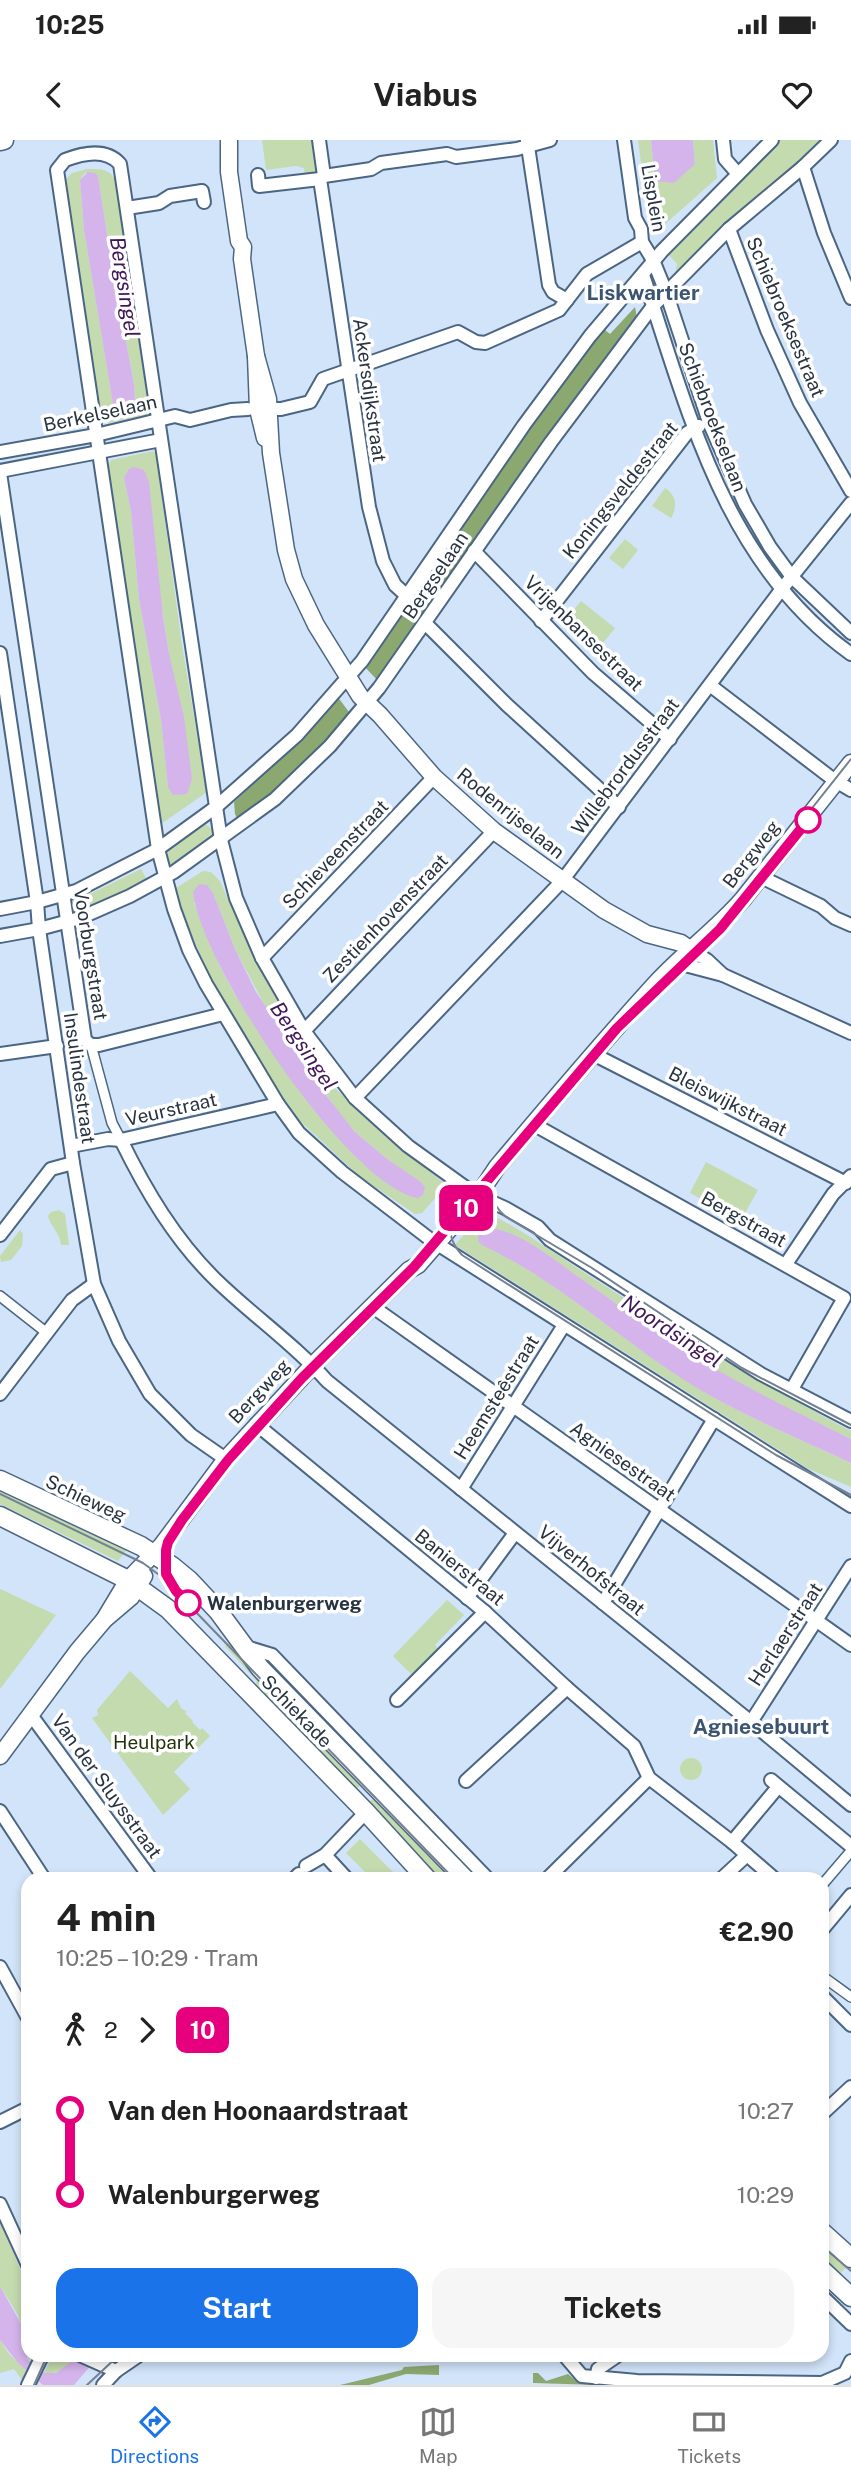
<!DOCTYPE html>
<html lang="en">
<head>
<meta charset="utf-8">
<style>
	body { margin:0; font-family:"Public Sans",sans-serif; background:#f6f6f6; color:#222; height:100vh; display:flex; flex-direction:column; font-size:26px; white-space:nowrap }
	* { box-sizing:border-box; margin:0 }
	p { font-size:23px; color:#767676 }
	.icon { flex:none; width:38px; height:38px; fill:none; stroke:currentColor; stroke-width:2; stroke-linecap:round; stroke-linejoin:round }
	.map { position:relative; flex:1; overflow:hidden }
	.drawer { position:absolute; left:21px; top:1732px; width:808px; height:490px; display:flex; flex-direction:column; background:#fff; border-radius:21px; box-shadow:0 4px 10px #0003 }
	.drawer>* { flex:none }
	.badge { padding:0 14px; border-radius:10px; font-size:24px; line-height:46px }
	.map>.badge { position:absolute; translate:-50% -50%; box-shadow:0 0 0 4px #fff }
	.legs { display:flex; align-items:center; gap:10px; height:77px; padding:0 35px; font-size:23px }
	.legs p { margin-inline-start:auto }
	.overview { display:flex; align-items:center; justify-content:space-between; height:119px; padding:0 35px }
	h1 { font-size:38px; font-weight:700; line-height:52px }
	.primary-button { display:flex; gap:14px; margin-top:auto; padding:14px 35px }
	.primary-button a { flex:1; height:80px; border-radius:21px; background:#1a73e8; color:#fff; font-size:28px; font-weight:700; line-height:80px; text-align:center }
	.primary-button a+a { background:#f6f6f6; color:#222 }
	ul { padding:0 35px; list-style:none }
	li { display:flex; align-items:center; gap:24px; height:84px; font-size:26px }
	li i { display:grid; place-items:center; width:10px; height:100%; margin:0 9px; background:currentColor }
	li i::after { content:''; width:18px; height:18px; margin:-9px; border:5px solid; border-radius:50%; background:#fff }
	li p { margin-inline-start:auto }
	li:first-child i { background:linear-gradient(#0000 50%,currentColor 0) }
	li:last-child i { background:linear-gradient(currentColor 50%,#0000 0) }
	.status { display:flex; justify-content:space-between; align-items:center; height:49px; padding:0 35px; background:#fff; direction:ltr }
	.status svg { height:19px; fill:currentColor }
	header { display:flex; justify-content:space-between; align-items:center; height:91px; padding:0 35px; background:#fff; font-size:32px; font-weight:700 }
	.menu { display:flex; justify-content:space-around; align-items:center; height:98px; border-top:2px solid #e0e0e0; background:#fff; font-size:19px; color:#767676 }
	.menu a { display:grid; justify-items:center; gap:4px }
	.menu .on { color:#1a73e8 }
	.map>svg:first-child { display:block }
	.green { fill:#c3dbae; fill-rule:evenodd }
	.forest { fill:#8ba870 }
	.water { fill:#d5b4ec }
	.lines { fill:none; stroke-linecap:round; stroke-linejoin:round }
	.pedestrian-casing { stroke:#4b6684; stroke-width:12 }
	.minor-casing { stroke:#4b6684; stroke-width:16 }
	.tertiary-casing { stroke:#4b6684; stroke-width:19 }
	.secondary-casing { stroke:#4b6684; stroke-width:21 }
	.pedestrian { stroke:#fff; stroke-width:9 }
	.minor { stroke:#fff; stroke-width:12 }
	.tertiary { stroke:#fff; stroke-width:16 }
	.secondary { stroke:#fff; stroke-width:18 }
	.tram { stroke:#738293; stroke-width:2 }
	.line-1-casing { stroke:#fff; stroke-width:16 }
	.line-1 { stroke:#e6007e; stroke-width:10 }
	.stop-1-dot { fill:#fff; stroke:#e6007e; stroke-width:3.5 }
	.labels { text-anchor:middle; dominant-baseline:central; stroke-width:7; stroke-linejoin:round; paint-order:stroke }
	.street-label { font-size:19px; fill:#273341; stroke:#fff }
	.stop-label { font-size:19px; font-weight:bold; fill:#273341; stroke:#fff; text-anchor:start }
	.park-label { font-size:19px; fill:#1f3208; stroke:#fff }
	.water-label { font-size:21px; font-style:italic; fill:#401657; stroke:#fff }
	.neighbourhood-label { font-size:21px; font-weight:bold; fill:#3a5471; stroke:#fff }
</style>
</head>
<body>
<div class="status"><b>10:25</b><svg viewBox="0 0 49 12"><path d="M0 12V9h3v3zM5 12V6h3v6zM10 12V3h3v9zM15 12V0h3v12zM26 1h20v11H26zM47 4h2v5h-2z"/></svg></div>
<header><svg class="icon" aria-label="back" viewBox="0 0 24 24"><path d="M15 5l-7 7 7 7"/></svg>Viabus<svg class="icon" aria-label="heart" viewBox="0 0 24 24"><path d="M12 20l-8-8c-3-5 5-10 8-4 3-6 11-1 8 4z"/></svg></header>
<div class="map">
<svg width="851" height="2245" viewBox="0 0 851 2245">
	<rect width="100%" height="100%" fill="#d2e4f9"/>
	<g class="green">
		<path d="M262,0H313L320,32L305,37L304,28L296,26L266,30Z"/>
		<path d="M638,0H651L655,41L695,24L693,0H713L717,38L656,92L649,81Z"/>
		<path d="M779,0H824L733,78L675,135L677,124L668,114Z"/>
		<path d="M87,29C101,29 110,28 116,42L150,269L147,275L108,283L101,279L67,48L66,39L72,33ZM85,33L98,36L112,126L134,243L135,260L113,263L84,90L80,40Z"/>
		<path d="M153,311L156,314L182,505L204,636H208L210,650L161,684L108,326L111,320ZM124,338L158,441L169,514L168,647L161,580L139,459L131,371Z"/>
		<path d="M665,348C676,355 678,366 671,378L652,366Z"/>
		<path d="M625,399L638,410L623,429L609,418Z"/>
		<path d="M581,461L615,488L600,507L566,480Z"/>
		<path d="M205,684L212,689L213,700L178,724L172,725L167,722L166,711L200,685Z"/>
		<path d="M141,729L147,740L82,769L80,759Z"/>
		<path d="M203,731L211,732L220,741L255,821L334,947L385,996L444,1043V1048L422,1073L415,1074L359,1036L300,981L269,937L214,847L176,759V748ZM213,753L235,809L266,868L339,973L354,991L387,1019L313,969L234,853L219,824L194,763Z"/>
		<path d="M706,1022L758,1050L741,1080L690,1053Z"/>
		<path d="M59,1070L65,1074L69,1105H61C60,1092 51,1088 48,1076L51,1072Z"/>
		<path d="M484,1071C522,1089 553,1113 588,1135C674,1190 761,1244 851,1291V1299L774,1262L716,1230L680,1208L531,1104L503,1092L497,1112C567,1149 625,1203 693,1245C743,1276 798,1298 851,1323V1347L809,1329L455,1105Z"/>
		<path d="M20,1090L23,1094L22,1106L11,1120L1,1122L0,1116Z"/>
		<path d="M0,1347L128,1408L118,1421L0,1364Z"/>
		<path d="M0,1449L56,1475L0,1549Z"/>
		<path d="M447,1460L464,1475L435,1505L440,1511L413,1536L393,1516Z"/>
		<path d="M233,1499L365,1641L354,1651L254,1546L257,1541L225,1506Z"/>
		<path d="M130,1531L168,1568L177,1559L181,1568L187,1572L185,1573L193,1581L192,1582L200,1590L202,1588L210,1596L174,1632L190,1649L163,1675L92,1578L98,1575L97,1570Z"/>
		<circle cx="691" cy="1629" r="11"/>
		<path d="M379,1655L461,1739H439L366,1664Z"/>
		<path d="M360,1699L400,1739H372L346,1713Z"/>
		<path d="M0,2082L28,2147V2216H32L29,2221L18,2175L0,2146Z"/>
		<path d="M822,2099L850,2123L839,2135L823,2120Z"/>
		<path d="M0,2200L9,2214L26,2230L22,2240L14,2229L0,2233Z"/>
		<path d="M52,2216L75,2217C71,2226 56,2236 44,2233Z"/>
	</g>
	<g class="forest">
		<path d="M635,167L637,178L513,347L379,542L363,525L514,306L601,190H605L610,194Z"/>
		<path d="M337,556L352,576L257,669L238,680L235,674L234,662L307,594Z"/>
		<path d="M439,2225V2235L406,2234L369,2245H340L402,2230L404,2227Z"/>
		<path d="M533,2233H538L546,2241L568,2234L579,2243L600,2245L533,2243Z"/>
	</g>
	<g class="water">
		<path d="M651,0H693L695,24L674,43L655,41Z"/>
		<path d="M88,32L95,33L98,36L112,126L134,244L135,260L132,266L124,269L113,264L84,90L80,40Z"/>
		<path d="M134,327L144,330L149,342L163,476L169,514L184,577L192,639L187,654L173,655L168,647L161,580L139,459L131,371L124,338L129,329Z"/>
		<path d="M199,744L207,745L213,753L235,809L256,852L322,950L354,991L387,1019L421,1042L425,1048L423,1055L418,1058C347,1045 200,823 193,752Z"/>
		<path d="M484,1087C518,1090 546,1114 573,1133C609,1158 645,1185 682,1209C736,1243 794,1271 851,1299V1323C798,1298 743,1276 692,1245C620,1200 559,1141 482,1105L478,1101V1093Z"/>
		<path d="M0,2146L27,2195L26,2211L28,2220L44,2233H56L79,2216H99L74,2245H43L18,2223L0,2200Z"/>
	</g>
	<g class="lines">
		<defs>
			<g id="pedestrian">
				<path d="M91,905L112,983L121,1000"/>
				<path d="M0,1156L47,1193"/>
				<path d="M822,1745L851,1711"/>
				<path d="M822,1836L851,1857"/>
			</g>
			<g id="minor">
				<path d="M319,0L324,36"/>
				<path d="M527,0L549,145L553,152L567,160"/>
				<path d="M624,0L635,78L641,89L642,102L653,120L666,152L709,282L745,364L770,407L792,437L851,493"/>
				<path d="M723,0L725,19L738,34"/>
				<path d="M803,27L824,93L851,158"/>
				<path d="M258,35L259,46L320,39L324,36L371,29L381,23L447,14L456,17L517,9L550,0"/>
				<path d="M320,39L369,367L383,421L395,445L407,456"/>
				<path d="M127,68L159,63L170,56L202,51L204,62"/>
				<path d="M729,89L767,190L800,263L851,351"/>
				<path d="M643,135C689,274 725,424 851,514"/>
				<path d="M260,269H281L310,262L323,239L458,192L476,202L485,203L559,170L587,134L642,102"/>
				<path d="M0,312L96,295L175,276L190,280L231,270L248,269"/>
				<path d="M0,331L161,300"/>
				<path d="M0,333L85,900L91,905H99L223,874"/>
				<path d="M474,411L593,533L670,599"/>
				<path d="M541,481L687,293L699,286"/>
				<path d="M426,484L507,565L619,667"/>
				<path d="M0,513L37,762L39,789L73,1023L94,1144L119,1201L150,1254L191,1295L227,1320"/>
				<path d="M711,546L834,640L851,650"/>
				<path d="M761,737L821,766L835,778L851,785"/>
				<path d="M0,769L37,762L76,751L158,709L216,667L297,595L362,521L524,285L590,196L662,111L772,0"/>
				<path d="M0,796L39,789L80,778L130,756L174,732L275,659L330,606L379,548L551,302L653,166L729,89L803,27L831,0"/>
				<path d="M691,810L707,820L723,835"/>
				<path d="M262,818L434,637"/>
				<path d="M685,825L723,835L851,893"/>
				<path d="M304,891L494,691"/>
				<path d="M0,914L57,906"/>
				<path d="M593,914L846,1043"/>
				<path d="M355,958L562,741L781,450L851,363"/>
				<path d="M533,984L844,1158L792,1249"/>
				<path d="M121,1000C146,1051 175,1100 216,1140C252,1175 294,1204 327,1241L751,1582L851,1665"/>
				<path d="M71,1006L108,999L121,1000L278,964"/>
				<path d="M0,1095L51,1029L73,1023"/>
				<path d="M786,1124L833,1054L851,1036"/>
				<path d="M373,1167L851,1505"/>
				<path d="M0,1254L72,1160L94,1144"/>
				<path d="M851,1281L761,1234L550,1100L538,1087L505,1068L476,1055L408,1006L355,958L304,891L262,818L236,758L221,700L120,24C106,8 83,13 65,20L57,30L158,709L174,769L189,810L206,844L278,964L299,993L342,1032L431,1100L851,1366"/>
				<path d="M256,1284L485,1472L567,1548L634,1606L649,1638L732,1702L776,1740"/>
				<path d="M461,1349L564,1185"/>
				<path d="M467,1458L515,1393"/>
				<path d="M603,1463L714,1279"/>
				<path d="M246,1507L272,1515L489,1740"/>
				<path d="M397,1560L485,1472"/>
				<path d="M31,1575L152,1740"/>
				<path d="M751,1582L851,1426"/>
				<path d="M771,1640L851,1706"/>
				<path d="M466,1641L567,1548"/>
				<path d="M0,1671L45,1740"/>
				<path d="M732,1702L778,1647"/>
				<path d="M325,1715L348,1740"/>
				<path d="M306,1726L325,1715L366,1672"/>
				<path d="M547,1739L649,1638"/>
				<path d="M293,1740L299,1734"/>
				<path d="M720,1740L747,1715"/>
				<path d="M822,1790L851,1755"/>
				<path d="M0,1827L28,1878"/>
				<path d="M822,1856L851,1885"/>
				<path d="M822,1974L851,1947"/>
				<path d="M0,1982L28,1968"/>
				<path d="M0,2064L28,2125"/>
				<path d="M822,2156L851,2184"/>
				<path d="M82,2216L116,2231"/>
				<path d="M565,2216L582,2236L637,2241L822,2243L845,2233L851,2221"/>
				<path d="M596,2238L598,2229L617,2216"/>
				<path d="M28,2245L42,2216"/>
				<path d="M103,2245L116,2231L138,2216"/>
			</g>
			<g id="tertiary">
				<path d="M229,0V32L239,101L243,107L242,119L256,216L258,269L265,298"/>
				<path d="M256,216L268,259L271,313L286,410L294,439L316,485L360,556L380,575L434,637L494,691L604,770L647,794L681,803L691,810"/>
				<path d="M104,1480L128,1440L162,1405L226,1319L313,1225L409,1130L418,1125L478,1056L497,1027C550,964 603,901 658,841C685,812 717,789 743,759L851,623"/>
				<path d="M0,1616L77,1512L104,1480L131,1457L144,1436"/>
			</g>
			<g id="secondary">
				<path d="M0,1L4,0"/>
				<path d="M0,1340L141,1406L172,1426L189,1440L218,1471L260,1528L466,1740"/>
				<path d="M0,1376L128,1440L168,1469L366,1672L428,1740"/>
				<path d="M822,2092L851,2118"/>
				<path d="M822,2130L851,2157"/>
			</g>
		</defs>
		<use href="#pedestrian" class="pedestrian-casing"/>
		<use href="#minor" class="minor-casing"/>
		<use href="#tertiary" class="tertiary-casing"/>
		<use href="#secondary" class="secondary-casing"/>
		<use href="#pedestrian" class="pedestrian"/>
		<use href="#minor" class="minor"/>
		<use href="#tertiary" class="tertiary"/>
		<use href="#secondary" class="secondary"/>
		<g class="tram">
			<path d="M499,1028C488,1045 489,1063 506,1077L592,1128L742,1228L851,1285"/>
			<path d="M454,1075C447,1091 451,1103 462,1115L776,1315L851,1355"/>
			<path d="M0,1354L143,1423L162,1437L455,1740"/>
			<path d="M172,1454L163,1439L159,1427L163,1402L224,1318L284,1251L396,1140L615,884L740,759L851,619"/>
			<path d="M822,2106L851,2131"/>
			<path d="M34,2245L47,2216"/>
			<path d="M87,2245L118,2216"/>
		</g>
	</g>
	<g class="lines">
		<defs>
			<path id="line-1" d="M188,1463L176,1451L166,1434V1410L168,1402L182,1380L228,1320L302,1238L414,1127L617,888L720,789L808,680"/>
		</defs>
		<use href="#line-1" class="line-1-casing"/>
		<use href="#line-1" class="line-1"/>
	</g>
	<g class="stop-1-dot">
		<circle cx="808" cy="680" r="12"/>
		<circle cx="188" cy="1463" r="12"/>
	</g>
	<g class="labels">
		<g class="street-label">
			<text transform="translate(654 58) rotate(80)">Lisplein</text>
			<text transform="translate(786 177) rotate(67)">Schiebroeksestraat</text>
			<text transform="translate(370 250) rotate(82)">Ackersdijkstraat</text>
			<text transform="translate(100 273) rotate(-12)">Berkelselaan</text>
			<text transform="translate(713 277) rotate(69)">Schiebroekselaan</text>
			<text transform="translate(620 350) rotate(-51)">Koningsveldestraat</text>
			<text transform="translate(435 435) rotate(-56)">Bergselaan</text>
			<text transform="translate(584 493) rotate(44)">Vrijenbansestraat</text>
			<text transform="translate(625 626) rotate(-53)">Willebrordusstraat</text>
			<text transform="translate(511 673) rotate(39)">Rodenrijselaan</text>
			<text transform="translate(335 714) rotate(-46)">Schieveenstraat</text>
			<text transform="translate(751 714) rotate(-52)">Bergweg</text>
			<text transform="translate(385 778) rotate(-46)">Zestienhovenstraat</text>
			<text transform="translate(91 814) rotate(81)">Voorburgstraat</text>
			<text transform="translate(80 938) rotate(82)">Insulindestraat</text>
			<text transform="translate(728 961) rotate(27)">Bleiswijkstraat</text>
			<text transform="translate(171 969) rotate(-13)">Veurstraat</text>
			<text transform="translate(744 1079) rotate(29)">Bergstraat</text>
			<text transform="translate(259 1251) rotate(-47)">Bergweg</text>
			<text transform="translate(496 1257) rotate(-58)">Heemsteêstraat</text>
			<text transform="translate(623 1321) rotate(35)">Agniesestraat</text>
			<text transform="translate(86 1358) rotate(25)">Schieweg</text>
			<text transform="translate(460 1427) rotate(39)">Banierstraat</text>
			<text transform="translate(592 1430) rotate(39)">Vijverhofstraat</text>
			<text transform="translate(785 1494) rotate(-57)">Herlaerstraat</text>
			<text transform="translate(297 1571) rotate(46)">Schiekade</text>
			<text transform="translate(107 1646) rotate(54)">Van der Sluysstraat</text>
		</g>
		<g class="stop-label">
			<text x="207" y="1463">Walenburgerweg</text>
		</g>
		<g class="park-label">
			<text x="154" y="1602">Heulpark</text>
		</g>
		<g class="water-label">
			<text transform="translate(125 147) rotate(81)">Bergsingel</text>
			<text transform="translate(304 906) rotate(56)">Bergsingel</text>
			<text transform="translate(672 1191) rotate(33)">Noordsingel</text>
		</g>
		<g class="neighbourhood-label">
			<text x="643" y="152">Liskwartier</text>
			<text x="761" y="1586">Agniesebuurt</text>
		</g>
	</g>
</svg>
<b class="badge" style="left:466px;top:1068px;background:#e6007e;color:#fff">10</b>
<section class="drawer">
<div class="overview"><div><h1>4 min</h1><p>10:25 – 10:29 · Tram</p></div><b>€2.90</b></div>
<div class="legs"><svg class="icon" aria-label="walk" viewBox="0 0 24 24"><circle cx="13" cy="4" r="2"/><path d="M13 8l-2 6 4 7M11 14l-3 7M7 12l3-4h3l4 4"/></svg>2<svg class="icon" aria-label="forward" viewBox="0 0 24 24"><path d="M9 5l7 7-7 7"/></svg><b class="badge" style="background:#e6007e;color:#fff">10</b></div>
<ul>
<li><i style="color:#e6007e"></i><b>Van den Hoonaardstraat</b><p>10:27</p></li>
<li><i style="color:#e6007e"></i><b>Walenburgerweg</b><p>10:29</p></li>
</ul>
<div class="primary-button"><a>Start</a><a>Tickets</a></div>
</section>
</div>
<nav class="menu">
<a class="on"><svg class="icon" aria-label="directions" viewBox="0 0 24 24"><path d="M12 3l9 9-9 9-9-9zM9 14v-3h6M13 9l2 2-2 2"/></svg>Directions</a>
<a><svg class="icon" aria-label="map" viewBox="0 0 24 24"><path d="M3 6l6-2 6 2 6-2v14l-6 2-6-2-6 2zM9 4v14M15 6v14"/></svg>Map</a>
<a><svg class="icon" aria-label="tickets" viewBox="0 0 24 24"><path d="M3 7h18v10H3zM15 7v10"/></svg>Tickets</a>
</nav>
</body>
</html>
